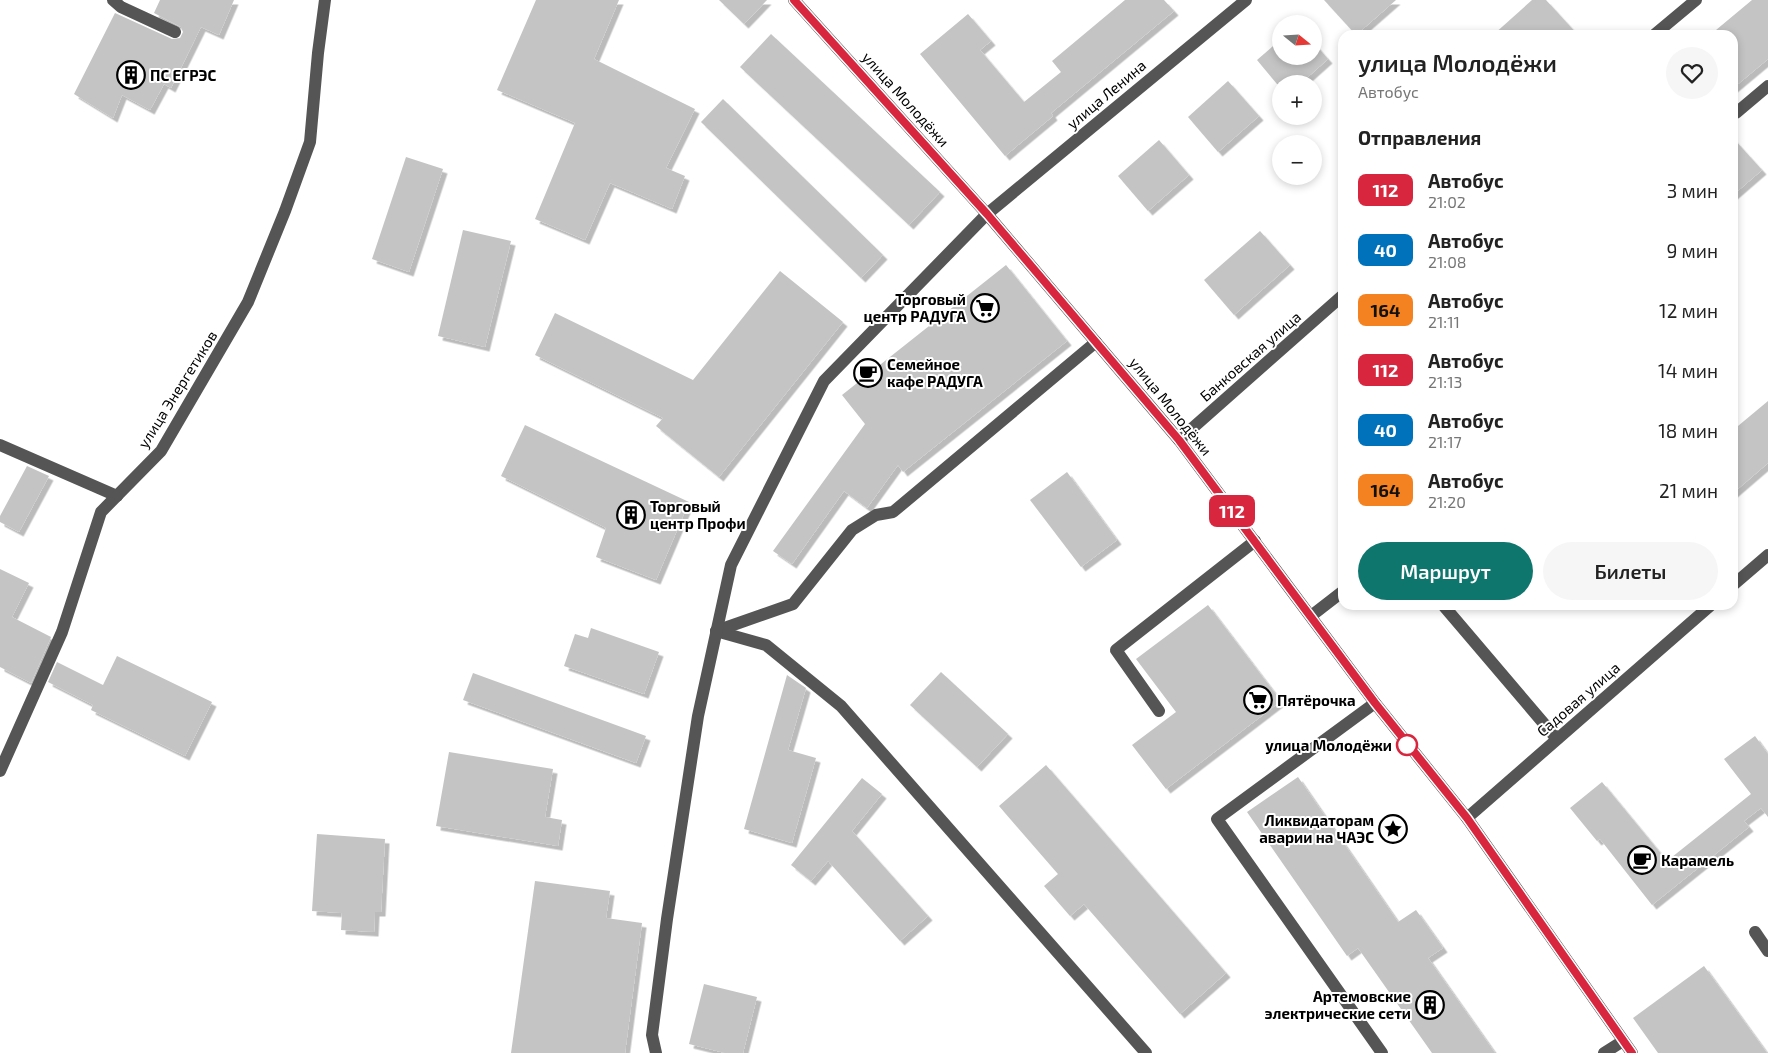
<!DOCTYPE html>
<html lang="ru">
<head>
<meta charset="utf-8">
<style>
	body { margin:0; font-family:"Exo 2",sans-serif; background:#f6f6f6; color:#222; height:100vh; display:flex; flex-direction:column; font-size:19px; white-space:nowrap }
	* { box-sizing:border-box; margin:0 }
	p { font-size:16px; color:#767676 }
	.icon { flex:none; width:28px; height:28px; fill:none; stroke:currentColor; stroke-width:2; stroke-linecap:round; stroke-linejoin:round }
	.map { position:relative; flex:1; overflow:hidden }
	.sheet { position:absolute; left:1338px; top:30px; width:400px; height:580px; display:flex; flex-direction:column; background:#fff; border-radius:15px; box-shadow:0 2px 8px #0003 }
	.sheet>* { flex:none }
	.badge { padding:0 10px; border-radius:8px; font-size:18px; line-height:32px }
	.needle { width:32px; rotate:108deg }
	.tools { position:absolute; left:1272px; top:15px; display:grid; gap:10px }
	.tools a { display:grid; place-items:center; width:50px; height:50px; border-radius:50%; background:#fff; box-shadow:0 2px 8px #0003; font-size:25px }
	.map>.badge { position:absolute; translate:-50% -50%; box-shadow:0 0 0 2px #fff }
	h2 { padding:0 20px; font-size:19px; line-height:45px }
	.round { display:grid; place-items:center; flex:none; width:52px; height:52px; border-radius:26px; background:#f6f6f6 }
	.headline { display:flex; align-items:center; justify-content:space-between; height:85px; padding:0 20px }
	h1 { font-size:24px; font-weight:600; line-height:38px }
	.button { display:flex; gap:10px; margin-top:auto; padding:10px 20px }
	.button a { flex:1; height:58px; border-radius:30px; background:#0f766e; color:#fff; font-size:20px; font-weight:600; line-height:58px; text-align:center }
	.button a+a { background:#f6f6f6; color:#222 }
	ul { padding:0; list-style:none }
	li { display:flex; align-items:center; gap:15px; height:60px; padding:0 20px }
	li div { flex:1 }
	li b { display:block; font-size:19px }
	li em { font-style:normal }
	li .badge { min-width:55px; font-weight:700; text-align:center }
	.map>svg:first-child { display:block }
	.building { fill:#c4c4c4; filter:url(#shadow) }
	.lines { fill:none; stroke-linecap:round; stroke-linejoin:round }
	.minor { stroke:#555; stroke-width:12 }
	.line-casing { stroke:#fff; stroke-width:11 }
	.line { stroke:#d7263d; stroke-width:8 }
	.stop-dot { fill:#fff; stroke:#d7263d; stroke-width:2.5 }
	.labels { text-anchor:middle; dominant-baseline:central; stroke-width:4; stroke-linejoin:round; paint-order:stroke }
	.poi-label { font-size:15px; font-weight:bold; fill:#000; stroke:#fff; text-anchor:start }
	.street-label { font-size:15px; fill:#000; stroke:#fff }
	.stop-label { font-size:15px; font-weight:bold; fill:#000; stroke:#fff; text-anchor:end }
</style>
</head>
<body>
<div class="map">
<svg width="1768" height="1053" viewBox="0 0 1768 1053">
	<defs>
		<filter id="shadow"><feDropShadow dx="4.5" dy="4.5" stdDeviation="0" flood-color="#0004"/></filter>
	</defs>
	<rect width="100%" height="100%" fill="#fff"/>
	<g class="building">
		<path d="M160,0H234L219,35L201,27L171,88L164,84L150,110L122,95L113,118L74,94L115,13L172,39L180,38L183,32L181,27L154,13Z"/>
		<path d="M536,0H619L594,59L695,109L666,168L685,176L672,209L610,183L585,240L535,219L575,123L497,90Z"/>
		<path d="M719,0H767L744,24Z"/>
		<path d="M1125,0H1164L1174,11L1051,113L1053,116L1005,156L920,54L968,14L991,41L980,50L1024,102L1061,72L1052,61Z"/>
		<path d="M1324,0H1396L1356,35Z"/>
		<path d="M1532,0H1546L1578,35H1493Z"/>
		<path d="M1752,0H1768V59L1732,89V35H1710Z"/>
		<path d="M771,34L940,192L909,225L740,67Z"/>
		<path d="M1281,39V56H1314V43L1328,59L1300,84H1277L1257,60Z"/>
		<path d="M1228,81L1259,116L1218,152L1188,117Z"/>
		<path d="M723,99L883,255L861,278L701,122Z"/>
		<path d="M1732,137L1762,170L1732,196Z"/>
		<path d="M1159,140L1189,175L1148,211L1118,176Z"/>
		<path d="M406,157L443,169L409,272L372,259Z"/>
		<path d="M463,230L511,241L485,347L438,336Z"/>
		<path d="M1260,231L1290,265L1234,315L1204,280Z"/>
		<path d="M1006,265L1067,341L903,472L898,465L867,508L844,491L792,564L773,551L865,424L842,395Z"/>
		<path d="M780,271L843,322L719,477L656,426L663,418L535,355L555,313L693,380Z"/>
		<path d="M1768,401V463L1732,494V431Z"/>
		<path d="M525,425L689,502L656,580L596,557L606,528L501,476Z"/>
		<path d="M27,466L49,476L19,532L0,522V516Z"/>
		<path d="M1067,472L1117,540L1081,567L1030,500Z"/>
		<path d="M0,569L29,583L12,617L51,637L31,683L0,667Z"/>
		<path d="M1208,605L1281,701L1166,789L1132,745L1176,712L1136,659Z"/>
		<path d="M591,628L659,652L644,694L564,666L575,634L588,638Z"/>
		<path d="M117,656L212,702L185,756L91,710L93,705L48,682L57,662L103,685Z"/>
		<path d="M941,672L1008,734L977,767L910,705Z"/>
		<path d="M473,673L646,736L636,763L463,700Z"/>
		<path d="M787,675L806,688L788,750L816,758L792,843L744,829Z"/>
		<path d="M1755,736L1768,754V817L1761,808L1744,821L1749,827L1652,905L1600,839L1597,841L1570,808L1602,782L1667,861L1751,794L1724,759Z"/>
		<path d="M449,752L553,769L545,817L562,820L558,846L436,826Z"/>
		<path d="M1046,765L1226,973L1180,1014L1084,904L1070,916L1044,886L1058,874L999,806Z"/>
		<path d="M1298,777L1398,922L1416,910L1443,948L1428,958L1495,1053H1432L1358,948L1347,956L1247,812Z"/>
		<path d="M862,778L882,794L852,831L928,916L900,941L828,861L811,881L791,865Z"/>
		<path d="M317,834L385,839L381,912H375L374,932L341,930L342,913L312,911Z"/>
		<path d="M535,881L610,891L606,918L642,923L625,1053H511Z"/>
		<path d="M1704,966L1767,1053H1658L1633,1018Z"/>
		<path d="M704,984L757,997L743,1053H725L689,1044Z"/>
	</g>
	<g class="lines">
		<g class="minor">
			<path d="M113,0L121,7L175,32"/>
			<path d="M794,0L987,214L1179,440L1375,703L1467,818L1632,1053"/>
			<path d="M1654,35L1696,0"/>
			<path d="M1732,109L1736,113L1768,86"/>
			<path d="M1179,440L1342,296"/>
			<path d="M0,445L117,496"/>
			<path d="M1732,586L1768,555"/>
			<path d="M1443,605L1557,739"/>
			<path d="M1311,616L1342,592"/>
			<path d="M716,631L766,645L841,706L1146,1053"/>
			<path d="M716,631L793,604L852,530L876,515L893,512L1096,342"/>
			<path d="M1375,703L1217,819L1382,1053"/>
			<path d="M1159,711L1116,650L1255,541"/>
			<path d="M0,771L62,632L101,512L161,451L248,302L285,211L310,142L318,53L325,0"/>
			<path d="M1467,818L1711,605"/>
			<path d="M1755,932L1768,951"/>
			<path d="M656,1053L652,1035L667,919L698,716L731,565L824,381L987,214L1246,0"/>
			<path d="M1604,1053L1623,1041"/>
		</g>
	</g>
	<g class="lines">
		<defs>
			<path id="line" d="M794,0L987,214L1179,440L1375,703L1467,818L1632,1053"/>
		</defs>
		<use href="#line" class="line-casing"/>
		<use href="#line" class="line"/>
	</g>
	<defs>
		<symbol id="building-ring" viewBox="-11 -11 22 22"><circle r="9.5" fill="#fff" stroke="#000" stroke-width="1.5"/><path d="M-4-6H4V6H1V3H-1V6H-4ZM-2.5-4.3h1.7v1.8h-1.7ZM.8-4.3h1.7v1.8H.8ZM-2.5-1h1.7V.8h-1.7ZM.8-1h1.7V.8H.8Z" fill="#000"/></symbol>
		<symbol id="supermarket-ring" viewBox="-11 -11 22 22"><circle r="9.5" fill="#fff" stroke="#000" stroke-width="1.5"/><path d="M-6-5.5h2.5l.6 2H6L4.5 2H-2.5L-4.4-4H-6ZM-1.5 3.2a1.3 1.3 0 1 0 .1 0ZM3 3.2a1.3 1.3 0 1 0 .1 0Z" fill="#000"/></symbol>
		<symbol id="cafe-ring" viewBox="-11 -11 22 22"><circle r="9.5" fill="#fff" stroke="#000" stroke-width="1.5"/><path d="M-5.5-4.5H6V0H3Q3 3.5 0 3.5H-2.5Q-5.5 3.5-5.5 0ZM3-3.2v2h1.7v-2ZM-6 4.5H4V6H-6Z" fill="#000"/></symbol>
		<symbol id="sight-ring" viewBox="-11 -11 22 22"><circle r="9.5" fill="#fff" stroke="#000" stroke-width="1.5"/><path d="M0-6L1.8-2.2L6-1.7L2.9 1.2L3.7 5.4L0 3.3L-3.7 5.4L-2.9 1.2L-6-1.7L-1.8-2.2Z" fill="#000"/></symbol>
	</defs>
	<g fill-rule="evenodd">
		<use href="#building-ring" x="115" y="59" width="32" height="32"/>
		<use href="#supermarket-ring" x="969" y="292" width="32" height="32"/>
		<use href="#cafe-ring" x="852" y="357" width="32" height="32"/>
		<use href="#building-ring" x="615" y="499" width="32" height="32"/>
		<use href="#supermarket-ring" x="1242" y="684" width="32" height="32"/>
		<use href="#sight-ring" x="1377" y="813" width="32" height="32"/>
		<use href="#cafe-ring" x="1626" y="844" width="32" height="32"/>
		<use href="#building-ring" x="1414" y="989" width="32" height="32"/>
	</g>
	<circle class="stop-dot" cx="1407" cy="745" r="10"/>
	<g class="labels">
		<g class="poi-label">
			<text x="150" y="75">ПС ЕГРЭС</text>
			<text x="966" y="299" text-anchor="end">Торговый<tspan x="966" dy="17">центр РАДУГА</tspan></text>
			<text x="887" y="364">Семейное<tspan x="887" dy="17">кафе РАДУГА</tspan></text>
			<text x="650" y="506">Торговый<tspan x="650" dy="17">центр Профи</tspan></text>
			<text x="1277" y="700">Пятёрочка</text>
			<text x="1374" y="820" text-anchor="end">Ликвидаторам<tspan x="1374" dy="17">аварии на ЧАЭС</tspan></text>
			<text x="1661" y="860">Карамель</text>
			<text x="1411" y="996" text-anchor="end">Артемовские<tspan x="1411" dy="17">электрические сети</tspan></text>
		</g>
		<g class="street-label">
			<text transform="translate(1106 94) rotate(-40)">улица Ленина</text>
			<text transform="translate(906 99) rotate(48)">улица Молодёжи</text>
			<text transform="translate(1250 356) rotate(-41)">Банковская улица</text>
			<text transform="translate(177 389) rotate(-58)">улица Энергетиков</text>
			<text transform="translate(1171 406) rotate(51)">улица Молодёжи</text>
			<text transform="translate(1578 699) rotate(-41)">Садовая улица</text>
		</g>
		<g class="stop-label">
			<text x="1392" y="745">улица Молодёжи</text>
		</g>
	</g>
</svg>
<div class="tools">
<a><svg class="needle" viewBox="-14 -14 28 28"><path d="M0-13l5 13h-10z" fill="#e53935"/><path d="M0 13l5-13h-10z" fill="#767676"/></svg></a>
<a>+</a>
<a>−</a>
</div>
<b class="badge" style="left:1232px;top:511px;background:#d7263d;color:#fff">112</b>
<section class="sheet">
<div class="headline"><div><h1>улица Молодёжи</h1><p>Автобус</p></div><a class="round"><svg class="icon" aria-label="heart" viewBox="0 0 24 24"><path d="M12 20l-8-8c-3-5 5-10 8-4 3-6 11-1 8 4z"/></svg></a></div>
<h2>Отправления</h2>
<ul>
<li><span class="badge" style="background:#d7263d;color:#fff">112</span><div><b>Автобус</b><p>21:02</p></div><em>3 мин</em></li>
<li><span class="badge" style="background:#0072bc;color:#fff">40</span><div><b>Автобус</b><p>21:08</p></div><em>9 мин</em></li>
<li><span class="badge" style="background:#f58220;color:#111">164</span><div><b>Автобус</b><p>21:11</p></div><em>12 мин</em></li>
<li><span class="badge" style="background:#d7263d;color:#fff">112</span><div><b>Автобус</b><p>21:13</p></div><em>14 мин</em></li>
<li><span class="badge" style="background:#0072bc;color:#fff">40</span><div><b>Автобус</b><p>21:17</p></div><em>18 мин</em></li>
<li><span class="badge" style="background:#f58220;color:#111">164</span><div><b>Автобус</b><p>21:20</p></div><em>21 мин</em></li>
</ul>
<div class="button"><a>Маршрут</a><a>Билеты</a></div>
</section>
</div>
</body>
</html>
